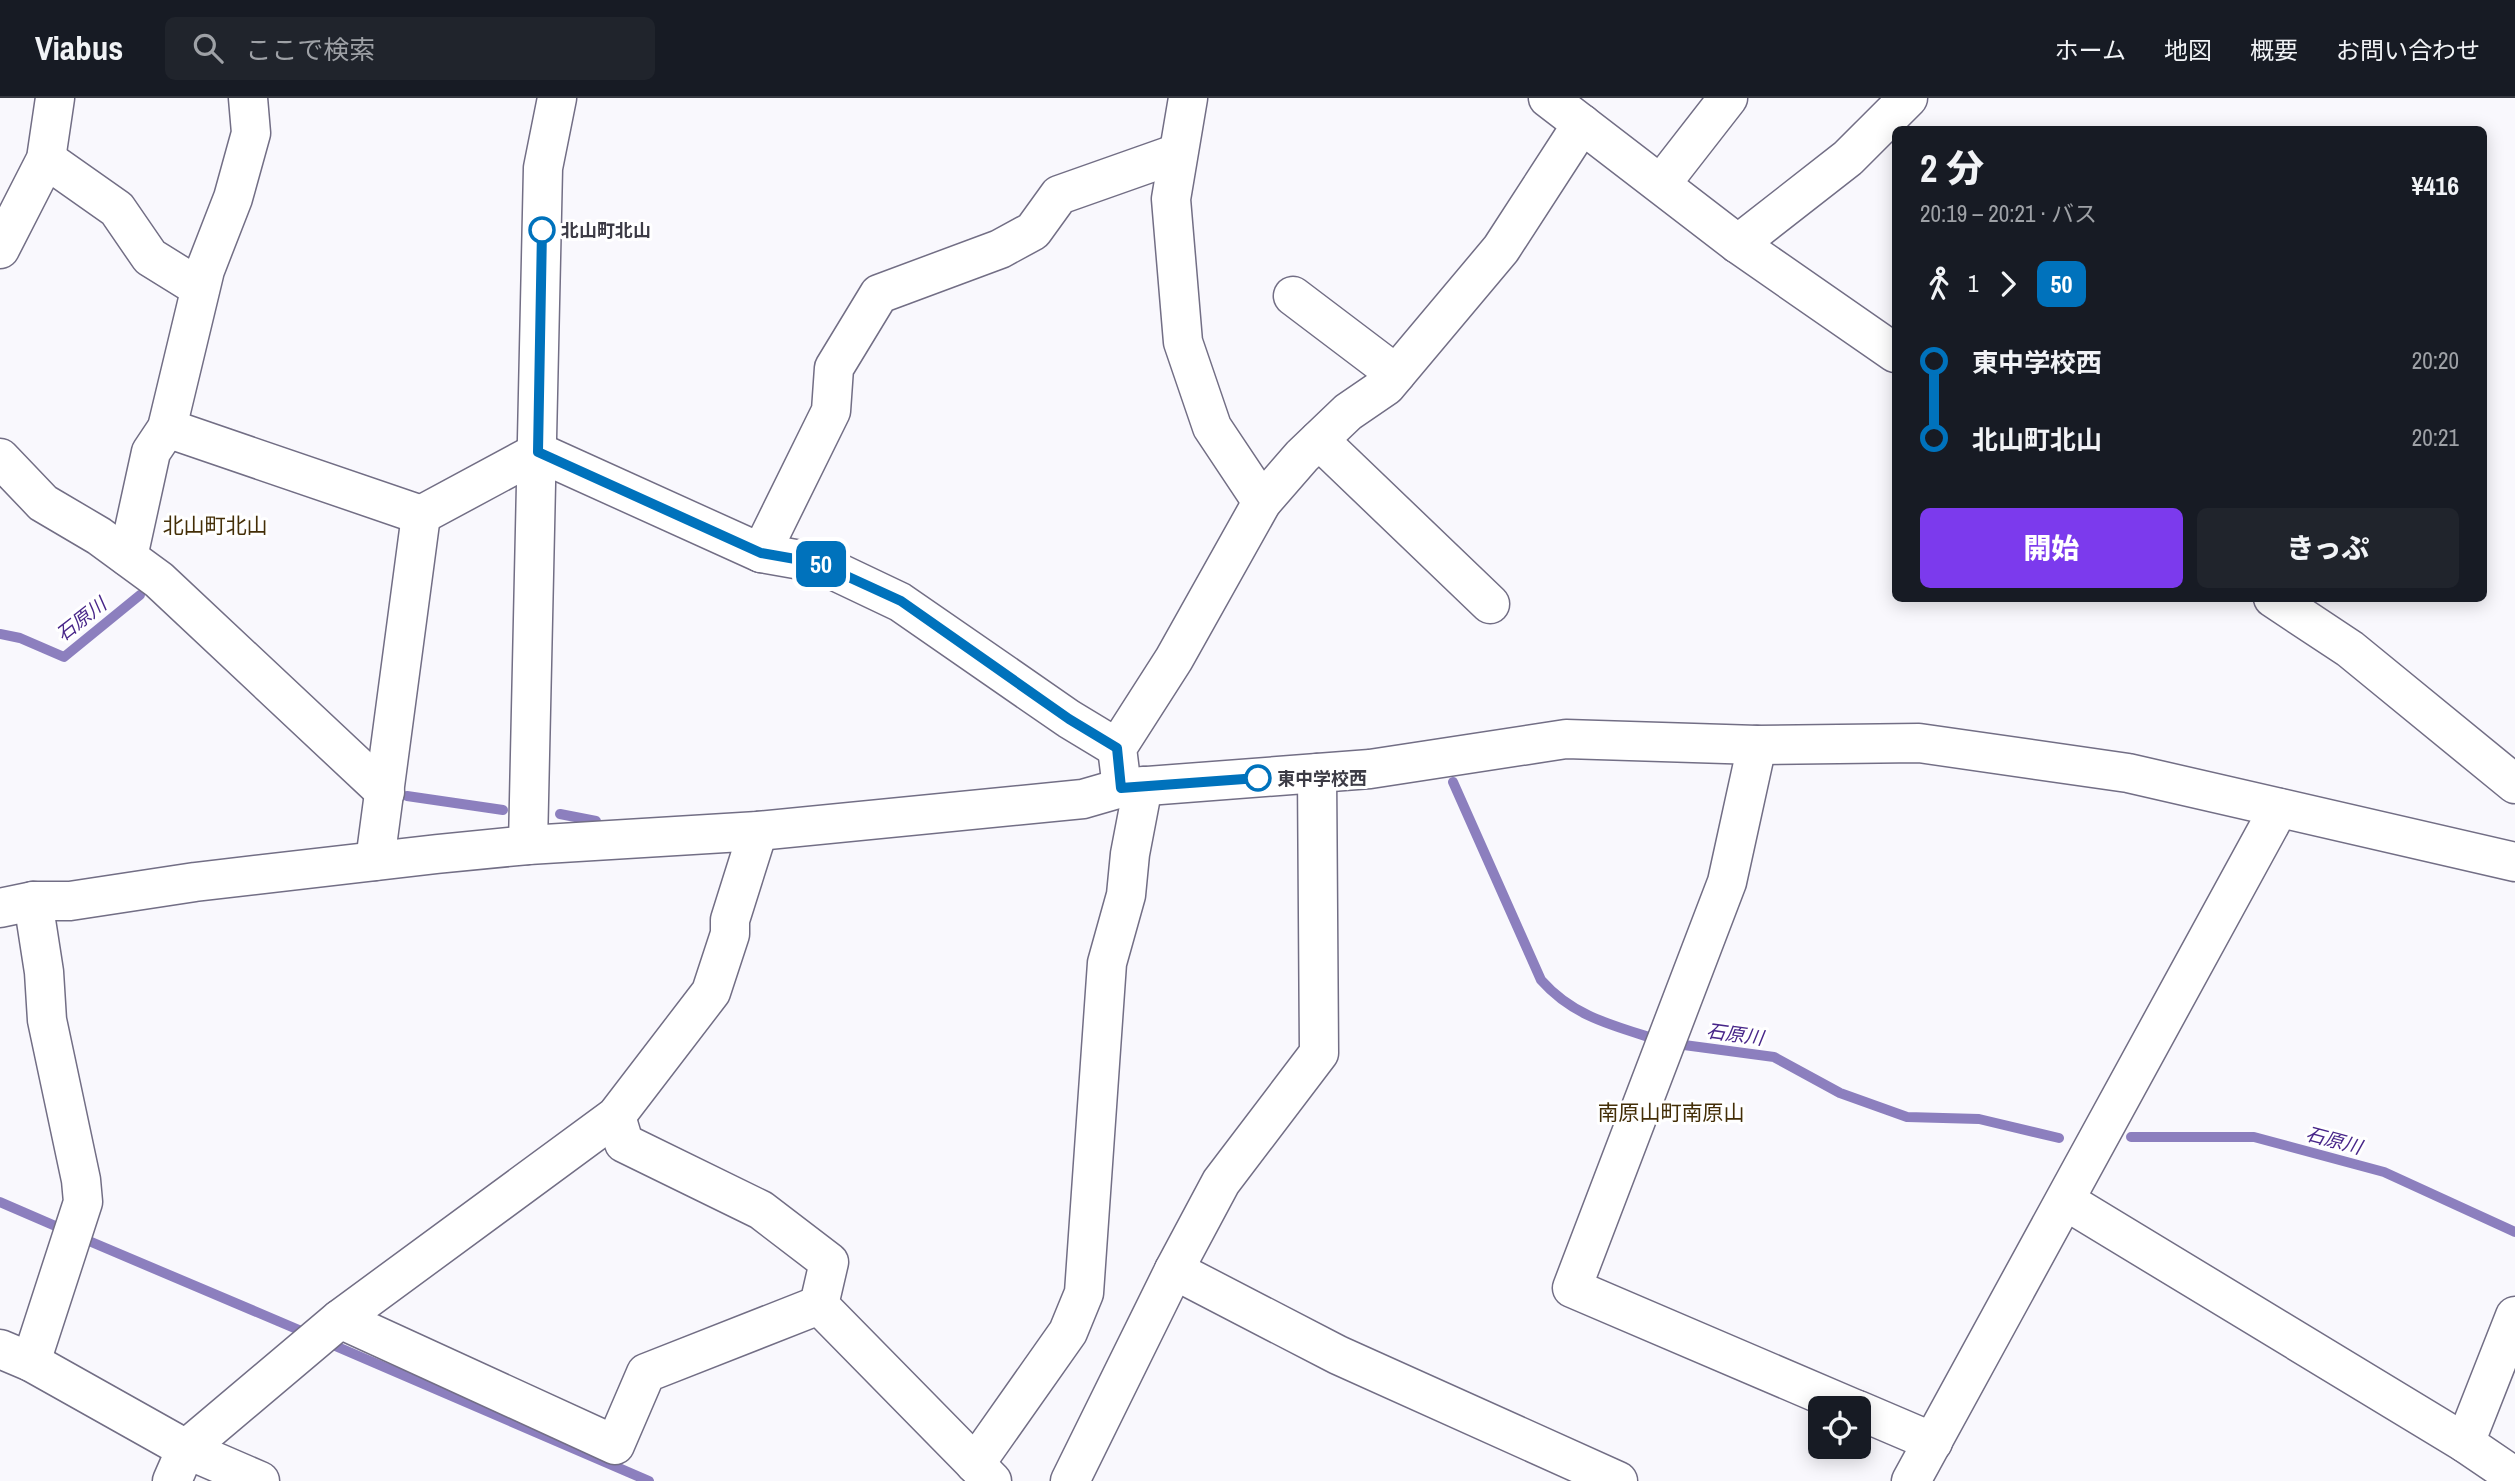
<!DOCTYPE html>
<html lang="ja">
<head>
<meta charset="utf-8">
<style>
	body { margin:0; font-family:"Archivo Narrow","Noto Sans JP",sans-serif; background:#20242c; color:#f1f3f6; height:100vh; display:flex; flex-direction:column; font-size:26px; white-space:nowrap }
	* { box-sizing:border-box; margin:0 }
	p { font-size:23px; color:#9ea1a6 }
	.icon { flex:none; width:38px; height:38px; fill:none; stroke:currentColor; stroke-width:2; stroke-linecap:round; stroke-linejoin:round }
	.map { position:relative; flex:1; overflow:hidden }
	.panel { position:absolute; left:1892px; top:28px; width:595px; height:476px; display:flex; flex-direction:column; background:#171b24; border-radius:10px; box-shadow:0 4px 18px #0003 }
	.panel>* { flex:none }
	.badge { padding:0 14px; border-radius:10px; font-size:24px; line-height:46px }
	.buttons { position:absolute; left:1808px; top:1298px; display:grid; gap:14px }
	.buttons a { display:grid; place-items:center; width:63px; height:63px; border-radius:10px; background:#171b24; box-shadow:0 4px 18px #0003; font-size:35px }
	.map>.badge { position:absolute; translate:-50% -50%; box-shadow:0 0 0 4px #fff }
	.legs { display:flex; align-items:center; gap:10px; height:77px; padding:0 28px; font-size:23px }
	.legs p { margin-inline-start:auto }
	.overview { display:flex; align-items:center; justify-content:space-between; height:119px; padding:0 28px }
	h1 { font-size:38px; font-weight:800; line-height:52px }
	.button { display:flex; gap:14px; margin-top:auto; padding:14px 28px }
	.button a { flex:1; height:80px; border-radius:10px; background:#7c3aed; color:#fff; font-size:28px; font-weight:800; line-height:80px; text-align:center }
	.button a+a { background:#20242c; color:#f1f3f6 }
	ul { padding:0 28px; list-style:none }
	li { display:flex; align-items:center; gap:24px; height:77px; font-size:26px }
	li i { display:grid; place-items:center; width:10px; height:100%; margin:0 9px; background:currentColor }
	li i::after { content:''; width:18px; height:18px; margin:-9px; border:5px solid; border-radius:50%; background:#171b24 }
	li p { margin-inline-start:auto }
	li:first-child i { background:linear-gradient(#0000 50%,currentColor 0) }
	li:last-child i { background:linear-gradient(currentColor 50%,#0000 0) }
	header { display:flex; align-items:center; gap:42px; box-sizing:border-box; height:98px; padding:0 35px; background:#171b24; border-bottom:2px solid #363941 }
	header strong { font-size:33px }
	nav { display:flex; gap:38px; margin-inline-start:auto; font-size:24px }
	.search { width:490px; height:63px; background:#20242c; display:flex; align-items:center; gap:18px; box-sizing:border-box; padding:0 24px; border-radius:10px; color:#9ea1a6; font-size:26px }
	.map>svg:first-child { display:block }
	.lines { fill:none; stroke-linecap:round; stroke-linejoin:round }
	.stream { stroke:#8c7fbe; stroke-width:10 }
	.minor-casing { stroke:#726e85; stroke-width:41 }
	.minor { stroke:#fff; stroke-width:38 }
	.line-1-casing { stroke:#fff; stroke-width:16 }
	.line-1 { stroke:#0072bc; stroke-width:10 }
	.stop-1-dot { fill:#fff; stroke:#0072bc; stroke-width:3.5 }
	.labels { text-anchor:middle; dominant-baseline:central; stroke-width:6; stroke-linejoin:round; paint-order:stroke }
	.stop-label { font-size:18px; font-weight:bold; fill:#3c3b45; stroke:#fff; text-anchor:start }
	.water-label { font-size:19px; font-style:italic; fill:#482689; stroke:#fff }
	.quarter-label { font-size:21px; fill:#432e07; stroke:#fff }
</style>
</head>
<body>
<header>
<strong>Viabus</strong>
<div class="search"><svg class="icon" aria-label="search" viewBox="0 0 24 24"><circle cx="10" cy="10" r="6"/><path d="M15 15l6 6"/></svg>ここで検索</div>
<nav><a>ホーム</a><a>地図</a><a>概要</a><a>お問い合わせ</a></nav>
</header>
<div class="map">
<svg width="2515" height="1383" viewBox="0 0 2515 1383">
	<rect width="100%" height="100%" fill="#f9f8fd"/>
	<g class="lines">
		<g class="stream">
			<path d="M0,536L20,540L64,559L140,497"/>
			<path d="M1453,684L1541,882C1571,916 1607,926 1649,939"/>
			<path d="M407,698L503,712"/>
			<path d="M560,716L596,723"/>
			<path d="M1684,947L1774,959L1840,995L1907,1019L1979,1021L2059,1040"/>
			<path d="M2131,1039H2254L2384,1074L2515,1134"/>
			<path d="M0,1104L60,1130"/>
			<path d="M89,1143L299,1232"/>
			<path d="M333,1247L649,1383"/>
		</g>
		<defs>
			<g id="minor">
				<path d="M1188,0L1171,101L1183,244L1212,329L1262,404"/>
				<path d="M1548,0L1738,146L1895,255"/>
				<path d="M46,61L117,111L150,159L200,190"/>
				<path d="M1661,86L1728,0"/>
				<path d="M1738,146L1848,60L1908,0"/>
				<path d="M0,151L46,61L55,0"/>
				<path d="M1293,198L1396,276"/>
				<path d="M167,330L421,417L538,354"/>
				<path d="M1319,342L1490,506"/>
				<path d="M538,354L761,455"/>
				<path d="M0,360L43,405L99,438L159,482L385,694"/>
				<path d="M128,459L151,354L167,330L205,172L233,100L251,35L248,0"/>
				<path d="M2273,500L2350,551L2515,686"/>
				<path d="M1757,647L1727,784L1572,1190L1855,1311"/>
				<path d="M1117,650L1069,621L900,504L818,465L761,455L831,313L834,270L879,196L1000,151L1033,133L1059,97L1178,55"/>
				<path d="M1120,674L1117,650L1174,561L1262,404L1302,358L1348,314L1386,288L1501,151L1582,26"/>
				<path d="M528,747L543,70L557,0"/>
				<path d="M375,763L421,417"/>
				<path d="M0,810L33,803H70L195,784L437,756L528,747L758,733L1083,701L1121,690L1370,671L1566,641L1757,647L1919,645L2128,675L2515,764"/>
				<path d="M616,1018L624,1045L761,1112L829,1164L819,1207L992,1383"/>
				<path d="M2066,1103L2465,1345L2515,1379"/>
				<path d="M1174,1172L1338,1257L1618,1383"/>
				<path d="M340,1221L615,1347L646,1275L819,1207"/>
				<path d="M0,1251L31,1264L186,1351L260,1383"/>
				<path d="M31,1264L83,1104L81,1082L47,922L44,874L33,803"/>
				<path d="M1858,1312L1933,1344"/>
				<path d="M2465,1345L2515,1218"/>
				<path d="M975,1366L1068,1234L1084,1195L1107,865L1126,797L1130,756L1143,688"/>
				<path d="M172,1383L186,1351L340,1221L616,1018L711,894L730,836V822L758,733"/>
				<path d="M1070,1383L1174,1172L1221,1084L1319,955L1317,675"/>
				<path d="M1911,1383L2279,710"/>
			</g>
		</defs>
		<use href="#minor" class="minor-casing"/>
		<use href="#minor" class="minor"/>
	</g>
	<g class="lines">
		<defs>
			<path id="line-1" d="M542,132L538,354L761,455L818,465L901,503L1069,621L1117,650L1121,690L1258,680"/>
		</defs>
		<use href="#line-1" class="line-1-casing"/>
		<use href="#line-1" class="line-1"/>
	</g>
	<g class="stop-1-dot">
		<circle cx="542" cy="132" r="12"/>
		<circle cx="1258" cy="680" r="12"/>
	</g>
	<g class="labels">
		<g class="stop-label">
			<text x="561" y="132">北山町北山</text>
			<text x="1277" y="680">東中学校西</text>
		</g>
		<g class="water-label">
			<text transform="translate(81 521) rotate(-38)">石原川</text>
			<text transform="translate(1735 936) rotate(8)">石原川</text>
			<text transform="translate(2334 1042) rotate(15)">石原川</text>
		</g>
		<g class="quarter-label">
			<text x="215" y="427">北山町北山</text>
			<text x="1671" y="1014">南原山町南原山</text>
		</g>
	</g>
</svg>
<div class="buttons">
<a><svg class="icon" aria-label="locate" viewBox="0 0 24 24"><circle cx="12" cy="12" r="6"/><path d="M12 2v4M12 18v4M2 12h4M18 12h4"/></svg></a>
</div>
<b class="badge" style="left:821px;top:466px;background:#0072bc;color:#fff">50</b>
<section class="panel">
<div class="overview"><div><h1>2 分</h1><p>20:19 – 20:21 · バス</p></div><b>¥416</b></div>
<div class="legs"><svg class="icon" aria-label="walk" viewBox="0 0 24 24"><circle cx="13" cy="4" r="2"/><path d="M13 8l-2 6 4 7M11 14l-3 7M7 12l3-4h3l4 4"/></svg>1<svg class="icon" aria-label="forward" viewBox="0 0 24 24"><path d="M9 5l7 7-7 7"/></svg><b class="badge" style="background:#0072bc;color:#fff">50</b></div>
<ul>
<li><i style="color:#0072bc"></i><b>東中学校西</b><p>20:20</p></li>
<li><i style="color:#0072bc"></i><b>北山町北山</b><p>20:21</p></li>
</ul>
<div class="button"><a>開始</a><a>きっぷ</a></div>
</section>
</div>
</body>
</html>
